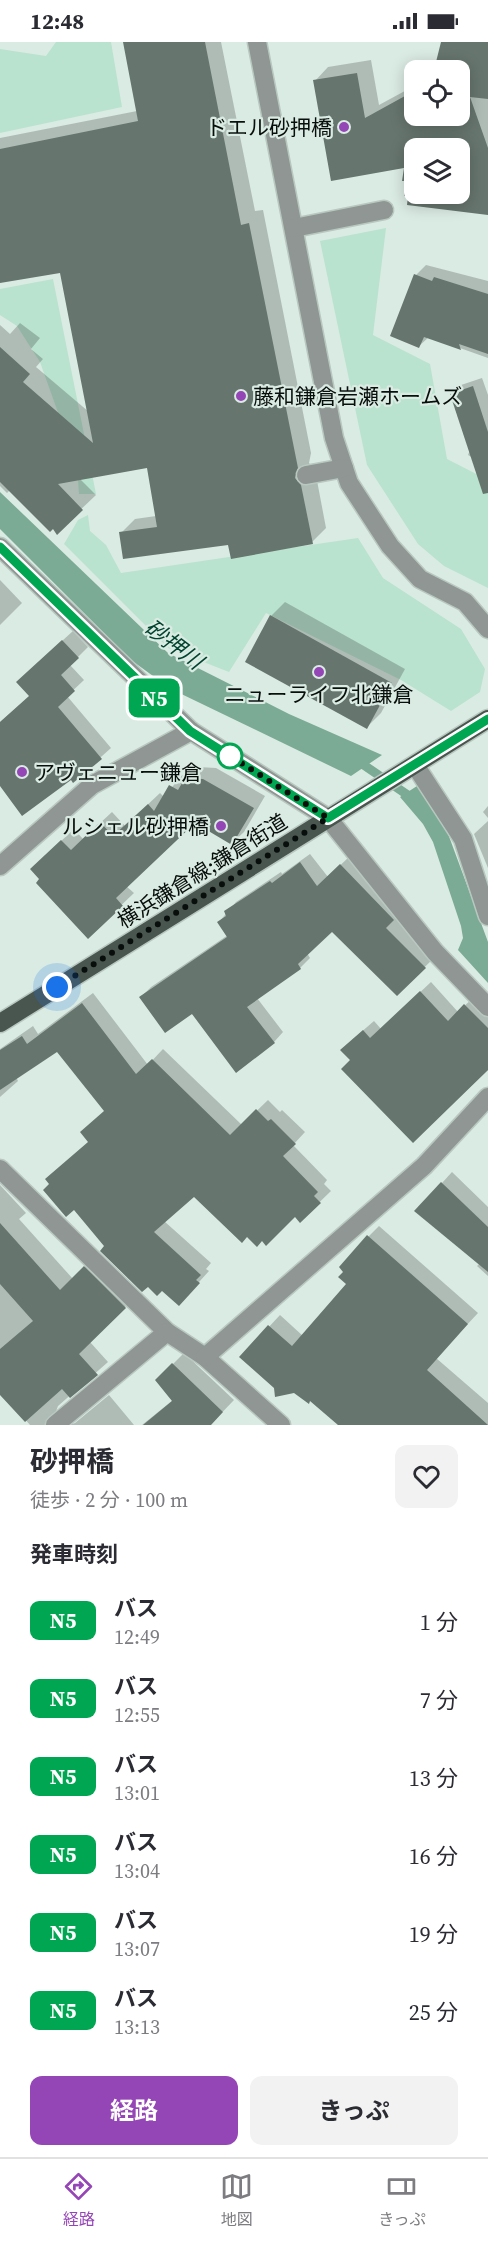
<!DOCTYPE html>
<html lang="ja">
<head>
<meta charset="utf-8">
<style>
	body { margin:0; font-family:"Source Serif 4","Noto Sans JP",serif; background:#f2f2f3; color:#2b2b33; height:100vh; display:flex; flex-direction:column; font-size:22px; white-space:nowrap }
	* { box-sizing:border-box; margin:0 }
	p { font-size:20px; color:#7c7c81 }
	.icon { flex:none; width:33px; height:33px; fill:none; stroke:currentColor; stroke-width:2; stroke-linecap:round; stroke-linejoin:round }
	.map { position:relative; height:1383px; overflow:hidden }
	.drawer { display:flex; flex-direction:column; background:#fff; flex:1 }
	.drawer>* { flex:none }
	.badge { padding:0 12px; border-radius:9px; font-size:21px; line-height:39px }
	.buttons { position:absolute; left:404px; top:18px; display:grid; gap:12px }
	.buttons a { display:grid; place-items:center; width:66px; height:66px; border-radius:12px; background:#fff; box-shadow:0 3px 15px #0003; font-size:30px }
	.you { position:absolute; width:30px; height:30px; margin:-15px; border:4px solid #fff; border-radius:50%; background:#1a73e8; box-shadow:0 0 0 9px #1a73e833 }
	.map>.badge { position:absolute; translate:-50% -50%; box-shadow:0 0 0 3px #fff }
	h2 { padding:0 30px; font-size:22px; line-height:54px }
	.round { display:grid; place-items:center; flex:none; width:63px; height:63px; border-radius:12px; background:#f2f2f3 }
	.headline { display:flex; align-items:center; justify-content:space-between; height:102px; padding:0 30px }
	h1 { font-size:28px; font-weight:700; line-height:45px }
	.primary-button { display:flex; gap:12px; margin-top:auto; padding:12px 30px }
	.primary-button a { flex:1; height:69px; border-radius:12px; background:#9546b6; color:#fff; font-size:24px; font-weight:700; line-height:69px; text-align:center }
	.primary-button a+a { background:#f2f2f3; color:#2b2b33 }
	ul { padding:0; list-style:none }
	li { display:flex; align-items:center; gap:18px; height:78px; padding:0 30px }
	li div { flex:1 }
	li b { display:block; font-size:22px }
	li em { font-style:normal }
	li .badge { min-width:66px; font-weight:700; text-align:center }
	.status { display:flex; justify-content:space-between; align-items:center; height:42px; padding:0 30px; background:#fff; direction:ltr }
	.status svg { height:16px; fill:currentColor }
	.tab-bar { display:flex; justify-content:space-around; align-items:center; height:84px; border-top:2px solid #e1e1e2; background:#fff; font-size:16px; color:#7c7c81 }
	.tab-bar a { display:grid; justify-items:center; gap:3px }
	.tab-bar .selected { color:#9546b6 }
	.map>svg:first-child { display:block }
	.green { fill:#b9e3cf }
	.water { fill:#7bab95 }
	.shadow { fill:#0003; fill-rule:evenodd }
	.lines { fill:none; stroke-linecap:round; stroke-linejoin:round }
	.stream { stroke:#7bab95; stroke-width:9 }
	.building { fill:#66756e; fill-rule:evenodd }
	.minor-casing { stroke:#b8c8c0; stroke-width:21 }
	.major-casing { stroke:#b8c8c0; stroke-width:21 }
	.minor { stroke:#8f9693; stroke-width:18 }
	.major { stroke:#49554f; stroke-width:18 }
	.line-casing { stroke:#fff; stroke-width:14 }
	.line { stroke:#00a651; stroke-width:9 }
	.walk { stroke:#080e0b; stroke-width:6; stroke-dasharray:0 10.8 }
	.poi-dot { fill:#9546b6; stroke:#daebe3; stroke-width:2 }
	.stop-dot { fill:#fff; stroke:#00a651; stroke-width:3 }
	.labels { text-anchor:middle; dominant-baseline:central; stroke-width:4.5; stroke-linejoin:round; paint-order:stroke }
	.poi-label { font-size:21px; fill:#080e0b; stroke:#daebe3; text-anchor:end }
	.street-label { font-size:21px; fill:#080e0b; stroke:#daebe3 }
	.water-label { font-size:22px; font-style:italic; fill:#00442f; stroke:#daebe3 }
</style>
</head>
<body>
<div class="status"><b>12:48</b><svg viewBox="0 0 49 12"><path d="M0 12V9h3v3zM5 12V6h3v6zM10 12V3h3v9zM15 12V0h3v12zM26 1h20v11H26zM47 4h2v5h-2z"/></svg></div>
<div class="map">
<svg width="488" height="1383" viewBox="0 0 488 1383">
	<rect width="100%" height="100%" fill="#daebe3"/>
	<g class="green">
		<path d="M56,0H111L122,65L0,91V7L46,14Z"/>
		<path d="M386,186L373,293L430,322L447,417L488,438V546L444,524L418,502L367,423L320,199Z"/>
		<path d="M53,237L96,452H79L77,424L40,320L17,284L0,273V247Z"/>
		<path d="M88,473L90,489L106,503L121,531L358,496L383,536L461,587L485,627L480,650L451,669L401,638L266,571L229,630L168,606L64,502L78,478Z"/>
	</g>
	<g class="water">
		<path d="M0,450L168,611L289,672L382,713L351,734L171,647L131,618L0,487Z"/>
		<path d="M417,744L447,789L488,900V941L458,908L463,896L461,884L433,800L423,782L400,755Z"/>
	</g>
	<g class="shadow">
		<path d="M124,0H221L255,169L263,168L311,411L309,421L315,428L326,486L312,500L229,501L121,491L135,477L156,474L148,424L80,437L96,453L57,490L10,448L7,451L0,444V283L10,292L20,281L40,296L31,307L43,317L36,325L89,370L61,229L0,239V96L137,69Z"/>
		<path d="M443,0L488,1V172L409,162L406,124L315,39L328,25L371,18L379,63L414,44V74H459V28H436ZM414,106H459V152H414Z"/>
		<path d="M426,223L488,239V316L429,295L419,304L416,233Z"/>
		<path d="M482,336L488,353V425L468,413L470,408L452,352L461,343Z"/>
		<path d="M0,538L22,561L0,583Z"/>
		<path d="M285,560L405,627L381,671L367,685L271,574Z"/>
		<path d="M73,589L88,605L70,623L84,638L67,654L111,706L74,739L71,736L0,741V680L31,653L28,630Z"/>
		<path d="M198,725L216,726L265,754L244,790L232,801L194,779L126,844L134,851L88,895L41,837L43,816L74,787L83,797L112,770L125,784L160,751L164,755L182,733L188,736Z"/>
		<path d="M488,764V776L483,770Z"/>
		<path d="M488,779V826L474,792Z"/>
		<path d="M310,812L328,835L351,813L403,867L395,876L435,915L397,952L332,888L307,911L310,916L300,926L257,956L283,990L274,1000L141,955L151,945L228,893L219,880L236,860L281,830L282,832Z"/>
		<path d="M431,940L458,970L475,954L488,966V1028L413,1099L352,1018V998L374,979L381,987Z"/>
		<path d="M93,951L148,1023L163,1007L242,1083L268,1058L280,1070L282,1068L305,1090L293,1103L327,1138L324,1142L331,1149L300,1179L295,1173L194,1153L164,1179L211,1221L206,1227L209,1229L189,1251L106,1204L74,1166L90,1099L106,1068L58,1008L16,1035L18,1039L0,1055V1007L33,984L38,992Z"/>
		<path d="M452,1130L488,1165V1234L477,1224L480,1221L442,1141Z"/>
		<path d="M0,1143L26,1171L19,1177L73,1237L96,1214L137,1253L90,1300L108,1320L58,1364L55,1372L69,1383H30L0,1348Z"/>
		<path d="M379,1184L478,1271L436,1316L488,1361V1383H339L311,1357L295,1349L275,1346L241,1315L280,1273L303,1294L349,1242L369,1194Z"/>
		<path d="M184,1311L234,1358L210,1383H142L173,1358L157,1338Z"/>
		<path d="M109,1353L134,1383H69L75,1381Z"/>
	</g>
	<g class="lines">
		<path class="stream" d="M355,717L415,758"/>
	</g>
	<g class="building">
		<path d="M123,0H205L241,183L249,181L298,426L295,436L301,443L313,502L231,517L228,503L123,517L119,490L157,485L147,426L58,442L83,468L57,493L53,487L50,490L0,440V305L30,332L23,340L93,401L60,231L0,241V107L138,79Z"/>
		<path d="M441,0H488V57L470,55L488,106V173L407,163L408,154H404L406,139H402L404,126L331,139L313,38L357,31L365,76L414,49V74H459V28H434ZM414,106H459V152H414Z"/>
		<path d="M414,232L432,239L434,235L488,252V312L459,302L461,308L424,295L419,306L390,294Z"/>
		<path d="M473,344L488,390V451L483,452L450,352Z"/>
		<path d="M270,573L392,641L367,687L245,620Z"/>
		<path d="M62,598L79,616L61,633L75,649L58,665L102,717L73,741L71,738L22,774L0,744V680L29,654L16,640Z"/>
		<path d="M185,736L203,737L254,766L232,803L195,781L116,856L123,864L88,897L36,841L39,837L30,827L61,798L71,808L100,780L113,794L148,762L154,769L169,743L178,748Z"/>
		<path d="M300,820L317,844L340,822L394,878L386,886L426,926L397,954L332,890L298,922L301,927L247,965L275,1001L236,1031L192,972L165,991L139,955L227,895L217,880L226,874L224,869L270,839L272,841Z"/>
		<path d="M420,949L448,979L464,962L488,986V1028L413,1101L341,1027L350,1018L340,1008L363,988L370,996Z"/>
		<path d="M82,961L136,1032L152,1017L230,1093L256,1067L268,1079L271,1077L296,1102L283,1114L318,1150L314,1154L321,1161L300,1181L295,1175L266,1204L262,1199L257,1205L247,1195L242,1201L194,1155L154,1190L201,1233L196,1238L200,1241L179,1264L162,1249L157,1254L148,1245L142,1250L100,1209L104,1204L74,1168L66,1175L43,1148L49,1142L45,1137L88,1100L80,1090L104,1069L57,1010L0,1048V1008L22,994L27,1002Z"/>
		<path d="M441,1140L488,1185V1230L414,1169Z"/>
		<path d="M0,1181L60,1248L84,1224L126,1266L79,1312L98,1333L70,1356L62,1347L25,1380L0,1353V1307L33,1279L0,1242Z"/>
		<path d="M367,1193L468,1282L427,1328L488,1383H338L310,1359L309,1362L294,1351L275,1355L274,1346L239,1315L268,1283L292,1304L346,1242L338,1235L343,1230L339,1225Z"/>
		<path d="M172,1321L223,1370L211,1383H143L172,1359L155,1338Z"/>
	</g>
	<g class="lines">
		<defs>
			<g id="minor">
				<path d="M257,0L334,396L349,441L390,504L420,537L465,560L488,587"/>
				<path d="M294,186L384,168"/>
				<path d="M306,433L344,426"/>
				<path d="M0,505L191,689L328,776L435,910L488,965"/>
				<path d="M415,723L463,797L488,874"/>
				<path d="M0,824L92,743L191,689"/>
				<path d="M0,1127L167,1290L205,1315L281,1383"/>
				<path d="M205,1315L424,1124L488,1055"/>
				<path d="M55,1383L167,1290"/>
			</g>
			<path id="major" d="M0,981L488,677"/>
		</defs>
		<use href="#minor" class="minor-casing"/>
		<use href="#major" class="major-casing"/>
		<use href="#minor" class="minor"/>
		<use href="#major" class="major"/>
	</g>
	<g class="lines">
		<defs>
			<path id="line" d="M0,505L190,689L328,776L488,677"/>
		</defs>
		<use href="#line" class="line-casing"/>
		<use href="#line" class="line"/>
		<path class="walk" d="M57,945L328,776L230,714"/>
	</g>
	<g class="poi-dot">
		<circle cx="344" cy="85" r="6"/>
		<circle cx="241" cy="354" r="6"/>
		<circle cx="319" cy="630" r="6"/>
		<circle cx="22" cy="730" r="6"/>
		<circle cx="221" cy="784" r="6"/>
	</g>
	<circle class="stop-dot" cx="230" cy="714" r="12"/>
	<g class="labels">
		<g class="poi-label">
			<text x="332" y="85">ドエル砂押橋</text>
			<text x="253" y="354" text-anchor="start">藤和鎌倉岩瀬ホームズ</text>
			<text x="319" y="652" text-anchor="middle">ニューライフ北鎌倉</text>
			<text x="34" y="730" text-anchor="start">アヴェニュー鎌倉</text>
			<text x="209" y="784">ルシェル砂押橋</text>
		</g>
		<g class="street-label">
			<text transform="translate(202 829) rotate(-32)">横浜鎌倉線;鎌倉街道</text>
		</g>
		<g class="water-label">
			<text transform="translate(174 602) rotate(37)">砂押川</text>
		</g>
	</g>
</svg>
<div class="buttons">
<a><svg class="icon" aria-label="locate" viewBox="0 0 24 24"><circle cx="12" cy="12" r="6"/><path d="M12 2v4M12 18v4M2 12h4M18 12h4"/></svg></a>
<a><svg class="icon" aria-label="layers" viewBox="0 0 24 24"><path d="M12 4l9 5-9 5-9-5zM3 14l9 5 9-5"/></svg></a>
</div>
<div class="you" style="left:57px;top:945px"></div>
<b class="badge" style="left:154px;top:656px;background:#00a651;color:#fff">N5</b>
</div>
<section class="drawer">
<div class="headline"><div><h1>砂押橋</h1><p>徒歩 · 2 分 · 100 m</p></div><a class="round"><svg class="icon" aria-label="heart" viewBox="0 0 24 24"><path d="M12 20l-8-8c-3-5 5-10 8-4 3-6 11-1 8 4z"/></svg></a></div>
<h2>発車時刻</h2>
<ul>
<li><span class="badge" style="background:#00a651;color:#fff">N5</span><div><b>バス</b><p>12:49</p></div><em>1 分</em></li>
<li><span class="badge" style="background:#00a651;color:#fff">N5</span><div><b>バス</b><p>12:55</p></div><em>7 分</em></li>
<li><span class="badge" style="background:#00a651;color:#fff">N5</span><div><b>バス</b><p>13:01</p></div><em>13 分</em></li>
<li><span class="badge" style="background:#00a651;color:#fff">N5</span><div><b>バス</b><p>13:04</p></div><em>16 分</em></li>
<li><span class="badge" style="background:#00a651;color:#fff">N5</span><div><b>バス</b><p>13:07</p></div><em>19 分</em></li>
<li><span class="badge" style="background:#00a651;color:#fff">N5</span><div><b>バス</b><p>13:13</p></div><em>25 分</em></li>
</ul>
<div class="primary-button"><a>経路</a><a>きっぷ</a></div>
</section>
<nav class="tab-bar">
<a class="selected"><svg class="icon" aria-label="directions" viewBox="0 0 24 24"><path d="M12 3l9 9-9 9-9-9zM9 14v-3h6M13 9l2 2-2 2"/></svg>経路</a>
<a><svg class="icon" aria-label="map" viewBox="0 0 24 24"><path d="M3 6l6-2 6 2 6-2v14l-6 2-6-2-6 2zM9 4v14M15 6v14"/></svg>地図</a>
<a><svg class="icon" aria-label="tickets" viewBox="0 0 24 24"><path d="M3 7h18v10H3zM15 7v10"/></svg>きっぷ</a>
</nav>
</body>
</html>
